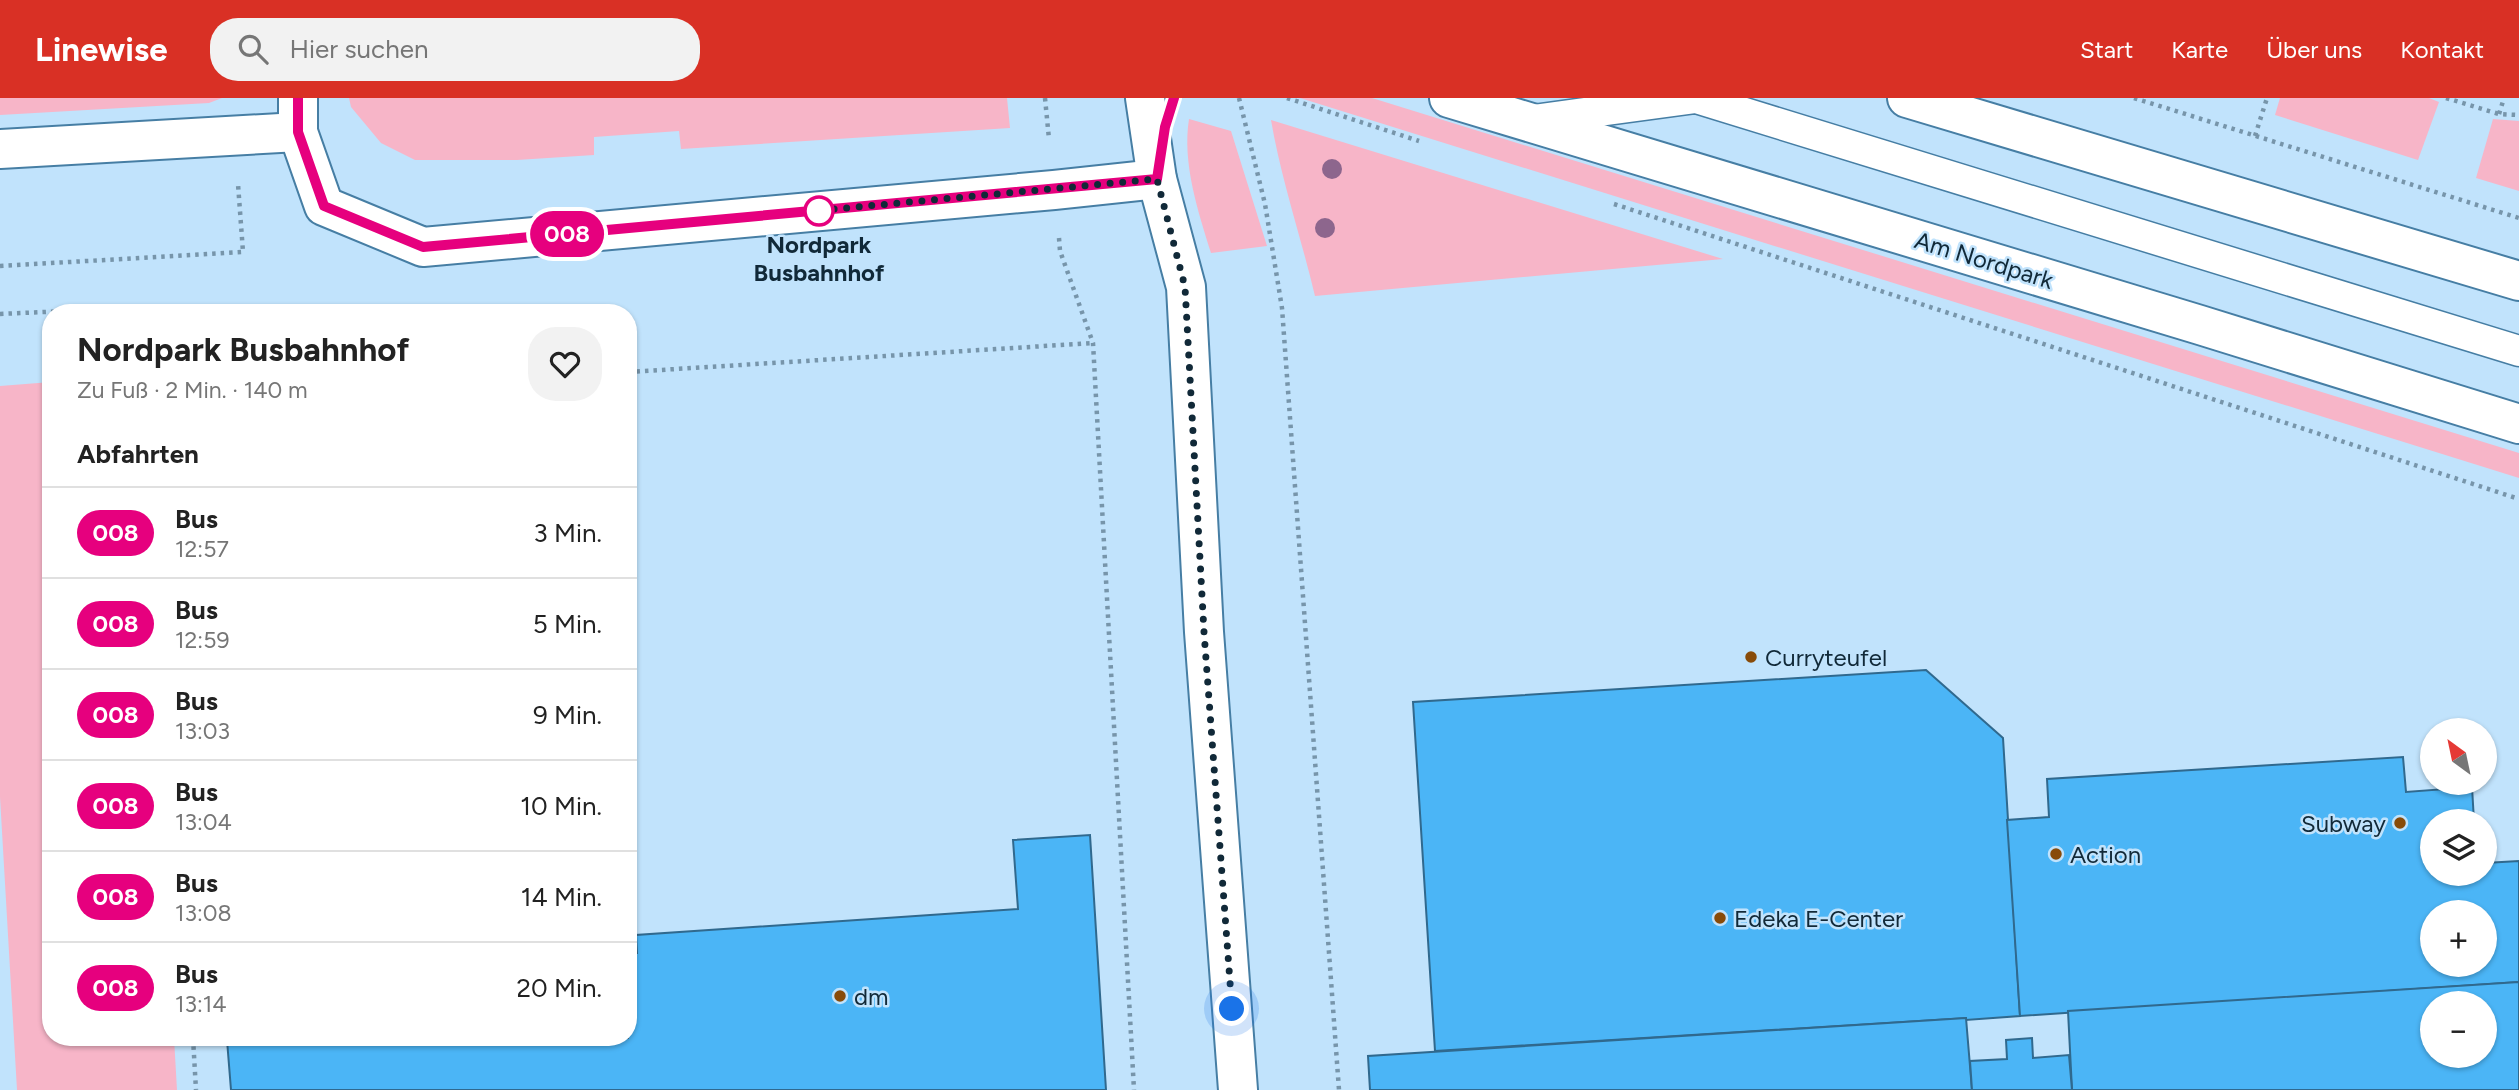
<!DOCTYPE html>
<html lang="de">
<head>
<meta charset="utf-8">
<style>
	body { margin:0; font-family:Figtree,sans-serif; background:#f2f2f2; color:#222; height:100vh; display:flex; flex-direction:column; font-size:26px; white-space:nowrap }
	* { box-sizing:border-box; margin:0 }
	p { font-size:23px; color:#767676 }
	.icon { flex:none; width:38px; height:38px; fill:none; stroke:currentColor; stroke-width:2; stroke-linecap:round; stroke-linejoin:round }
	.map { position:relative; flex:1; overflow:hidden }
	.details { position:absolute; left:42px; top:206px; width:595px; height:742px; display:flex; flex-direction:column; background:#fff; border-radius:28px; box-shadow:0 2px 5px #0004 }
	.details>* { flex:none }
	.badge { padding:0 14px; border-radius:23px; font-size:24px; line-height:46px }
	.needle { width:46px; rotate:327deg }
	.tools { position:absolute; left:2420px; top:620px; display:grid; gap:14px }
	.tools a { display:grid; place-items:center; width:77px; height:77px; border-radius:50%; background:#fff; box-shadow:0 2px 5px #0004; font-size:35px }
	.you { position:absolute; width:35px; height:35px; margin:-18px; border:5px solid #fff; border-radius:50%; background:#1a73e8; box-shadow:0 0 0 10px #1a73e833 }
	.map>.badge { position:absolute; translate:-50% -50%; box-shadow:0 0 0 4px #fff }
	h2 { padding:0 35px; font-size:26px; line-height:63px }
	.round { display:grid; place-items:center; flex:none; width:74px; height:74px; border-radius:28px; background:#f2f2f2 }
	.summary { display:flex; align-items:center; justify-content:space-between; height:119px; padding:0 35px }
	h1 { font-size:33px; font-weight:700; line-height:52px }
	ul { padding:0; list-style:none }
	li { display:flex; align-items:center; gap:21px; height:91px; padding:0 35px; border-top:2px solid #e0e0e0 }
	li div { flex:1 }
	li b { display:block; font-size:26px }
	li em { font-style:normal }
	li .badge { min-width:77px; font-weight:700; text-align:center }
	header { display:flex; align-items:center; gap:42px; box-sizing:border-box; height:98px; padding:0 35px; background:#d93025; color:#fff }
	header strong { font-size:33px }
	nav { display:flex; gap:38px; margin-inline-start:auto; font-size:24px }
	.search { width:490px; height:63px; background:#f2f2f2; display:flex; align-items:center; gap:18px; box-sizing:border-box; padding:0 24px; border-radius:28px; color:#767676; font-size:26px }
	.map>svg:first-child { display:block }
	.green { fill:#f7b5c8 }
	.building { fill:#4bb5f6; stroke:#30698e; stroke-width:2; fill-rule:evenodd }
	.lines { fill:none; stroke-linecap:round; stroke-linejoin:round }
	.service-casing { stroke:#467ea4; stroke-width:33 }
	.minor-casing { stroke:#467ea4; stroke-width:42 }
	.tertiary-casing { stroke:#467ea4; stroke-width:42 }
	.path { stroke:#7795aa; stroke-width:4.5; stroke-dasharray:3.5 5; stroke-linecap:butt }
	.service { stroke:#fff; stroke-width:30 }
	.minor { stroke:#fff; stroke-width:38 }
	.tertiary { stroke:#fff; stroke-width:38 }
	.tree { fill:#8d668d }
	.line-casing { stroke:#fff; stroke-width:16 }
	.line { stroke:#e6007e; stroke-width:10 }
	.walk { stroke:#112938; stroke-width:7; stroke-dasharray:0 12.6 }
	.stop-dot { fill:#fff; stroke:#e6007e; stroke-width:3.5 }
	.poi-dot { fill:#884b09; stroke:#c1e3fc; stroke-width:2.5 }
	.labels { text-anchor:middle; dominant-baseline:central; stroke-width:5; stroke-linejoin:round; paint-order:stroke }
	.stop-label { font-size:24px; font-weight:bold; fill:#112938; stroke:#c1e3fc }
	.street-label { font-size:24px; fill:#112938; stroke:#c1e3fc }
	.poi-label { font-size:24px; fill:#112938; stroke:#c1e3fc; text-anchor:start }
</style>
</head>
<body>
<header>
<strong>Linewise</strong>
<div class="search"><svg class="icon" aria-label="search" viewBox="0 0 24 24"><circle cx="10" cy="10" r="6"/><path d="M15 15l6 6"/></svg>Hier suchen</div>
<nav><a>Start</a><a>Karte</a><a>Über uns</a><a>Kontakt</a></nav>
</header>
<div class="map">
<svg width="2519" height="992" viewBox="0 0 2519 992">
	<rect width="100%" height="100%" fill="#c1e3fc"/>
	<g class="green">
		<path d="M0,0H222L209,5L0,17Z"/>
		<path d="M349,0H1007L1010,30L681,51L679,33L594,39V57L517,62H415L381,45L351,9Z"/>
		<path d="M1300,0H1372L2519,355V380Z"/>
		<path d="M2280,0H2429L2439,4L2418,62L2275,17Z"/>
		<path d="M1189,21L1231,33L1267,148L1211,155C1198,113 1182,65 1189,21Z"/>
		<path d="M2493,21L2519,23V93L2476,80Z"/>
		<path d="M1271,22L1723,161L1315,198C1301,139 1281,81 1271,22Z"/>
		<path d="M51,284V940H174L177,992H17L0,699V288Z"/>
	</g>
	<g class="building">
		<path d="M1926,572L2003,640L2020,918L1966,922V920L1435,953L1413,604Z"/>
		<path d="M2403,659L2406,694L2472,689L2474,723H2432V775H2485V765L2519,763V884L2020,918L2007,722L2049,719L2047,681ZM2432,814H2485V866H2432Z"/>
		<path d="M1090,737L1106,992H231L227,942L274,940H628V855H637L636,837L1018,811L1013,742Z"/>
		<path d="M2519,884V992H2072L2068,913ZM2432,905H2485V957H2432Z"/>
		<path d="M1966,920L1972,992H1370L1368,958Z"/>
		<path d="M2032,940L2033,960L2069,957L2072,992H1972L1970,963L2007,961L2006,942Z"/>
	</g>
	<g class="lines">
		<defs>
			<path id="service" d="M1533,22L1696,0L2519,253"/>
			<g id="minor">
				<path d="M298,0V34L324,108L423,149L1054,92L1157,81"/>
				<path d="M1145,0L1157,81L1186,189L1204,534L1238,992"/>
				<path d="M0,51L298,34"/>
			</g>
			<g id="tertiary">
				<path d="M1449,0L2200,227L2519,326"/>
				<path d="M1907,0L2519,183"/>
			</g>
		</defs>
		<use href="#service" class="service-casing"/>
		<use href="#minor" class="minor-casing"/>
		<use href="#tertiary" class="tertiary-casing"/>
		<g class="path">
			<path d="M1045,0L1049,41"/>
			<path d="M1239,0L1265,106L1282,210L1339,992"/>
			<path d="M1287,0L1419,43"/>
			<path d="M2134,0L2519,120"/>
			<path d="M2446,0L2499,16L2519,17"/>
			<path d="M2499,16L2504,0"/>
			<path d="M2255,38L2267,0"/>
			<path d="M1614,106L2519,401"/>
			<path d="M1059,140L1060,153L1093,245L1134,992"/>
			<path d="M0,168L243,154L238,86"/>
			<path d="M0,216L157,209V215"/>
			<path d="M628,274L1093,245"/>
			<path d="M193,940L196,992"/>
		</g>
		<use href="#service" class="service"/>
		<use href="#minor" class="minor"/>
		<use href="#tertiary" class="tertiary"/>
	</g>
	<g class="tree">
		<circle cx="1332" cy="71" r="10"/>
		<circle cx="1325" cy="130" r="10"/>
	</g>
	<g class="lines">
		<defs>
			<path id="line" d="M298,0V34L324,108L423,149L1157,81L1165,29L1174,0"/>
		</defs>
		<use href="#line" class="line-casing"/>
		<use href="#line" class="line"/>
		<path class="walk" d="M819,113H814L1157,81L1185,189L1204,534L1232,911"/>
	</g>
	<circle class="stop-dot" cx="819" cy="113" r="14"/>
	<g class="poi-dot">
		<circle cx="1751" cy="559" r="7"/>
		<circle cx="2400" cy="725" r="7"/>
		<circle cx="2056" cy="756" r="7"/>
		<circle cx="1720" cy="820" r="7"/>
		<circle cx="840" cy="898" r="7"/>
	</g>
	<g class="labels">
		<g class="stop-label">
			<text x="819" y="146">Nordpark<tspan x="819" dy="28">Busbahnhof</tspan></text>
		</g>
		<g class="street-label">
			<text transform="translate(1984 162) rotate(17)">Am Nordpark</text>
		</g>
		<g class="poi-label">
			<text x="1765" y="559">Curryteufel</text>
			<text x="2386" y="725" text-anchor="end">Subway</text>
			<text x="2070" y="756">Action</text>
			<text x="1734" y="820">Edeka E-Center</text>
			<text x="854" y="898">dm</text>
		</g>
	</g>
</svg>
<div class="tools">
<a><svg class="needle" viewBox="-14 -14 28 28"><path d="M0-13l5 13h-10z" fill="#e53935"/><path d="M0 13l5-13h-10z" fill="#767676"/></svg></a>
<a><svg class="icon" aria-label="layers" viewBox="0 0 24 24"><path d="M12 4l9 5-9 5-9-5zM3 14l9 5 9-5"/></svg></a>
<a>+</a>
<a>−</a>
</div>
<div class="you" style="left:1232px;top:911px"></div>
<b class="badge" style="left:567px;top:136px;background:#e6007e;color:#fff">008</b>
<section class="details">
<div class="summary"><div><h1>Nordpark Busbahnhof</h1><p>Zu Fuß · 2 Min. · 140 m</p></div><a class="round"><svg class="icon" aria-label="heart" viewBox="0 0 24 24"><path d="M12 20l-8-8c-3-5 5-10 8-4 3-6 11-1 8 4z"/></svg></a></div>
<h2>Abfahrten</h2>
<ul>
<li><span class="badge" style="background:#e6007e;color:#fff">008</span><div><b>Bus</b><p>12:57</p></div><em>3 Min.</em></li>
<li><span class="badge" style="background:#e6007e;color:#fff">008</span><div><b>Bus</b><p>12:59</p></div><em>5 Min.</em></li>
<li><span class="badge" style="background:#e6007e;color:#fff">008</span><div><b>Bus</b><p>13:03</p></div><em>9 Min.</em></li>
<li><span class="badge" style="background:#e6007e;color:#fff">008</span><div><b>Bus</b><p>13:04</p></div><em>10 Min.</em></li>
<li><span class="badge" style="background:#e6007e;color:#fff">008</span><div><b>Bus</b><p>13:08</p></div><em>14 Min.</em></li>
<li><span class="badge" style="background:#e6007e;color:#fff">008</span><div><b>Bus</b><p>13:14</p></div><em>20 Min.</em></li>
</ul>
</section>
</div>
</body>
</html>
